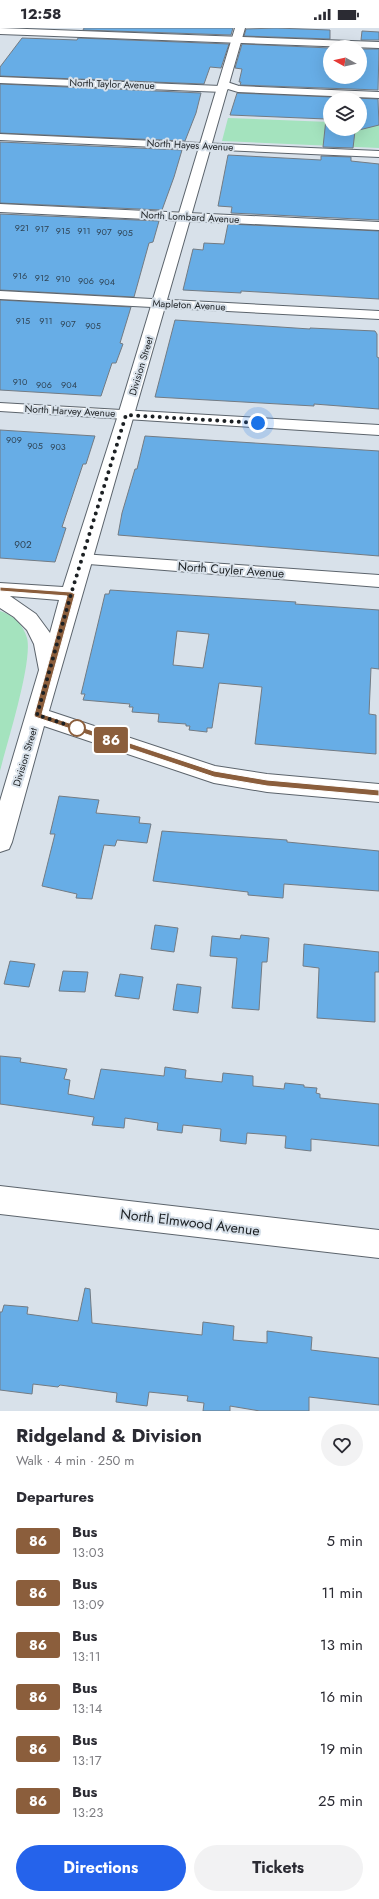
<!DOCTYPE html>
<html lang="en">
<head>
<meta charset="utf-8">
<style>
	body { margin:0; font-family:Jost,sans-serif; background:#f2f2f3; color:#2b2b33; height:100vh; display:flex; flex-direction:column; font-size:15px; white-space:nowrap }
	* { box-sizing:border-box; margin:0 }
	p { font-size:13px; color:#7c7c81 }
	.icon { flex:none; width:22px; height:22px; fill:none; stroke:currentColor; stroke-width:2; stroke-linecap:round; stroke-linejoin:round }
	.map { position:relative; height:1383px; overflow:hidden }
	.details { display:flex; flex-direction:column; background:#fff; flex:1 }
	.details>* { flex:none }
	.badge { padding:0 8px; border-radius:3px; font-size:14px; line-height:26px }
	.needle { width:26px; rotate:278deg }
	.tools { position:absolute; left:323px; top:12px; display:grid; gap:8px }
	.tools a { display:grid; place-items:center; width:44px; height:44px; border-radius:50%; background:#fff; box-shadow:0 4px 16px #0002; font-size:20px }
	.you { position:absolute; width:20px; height:20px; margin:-10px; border:3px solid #fff; border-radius:50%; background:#1a73e8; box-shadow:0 0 0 6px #1a73e833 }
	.map>.badge { position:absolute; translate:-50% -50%; box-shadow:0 0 0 2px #fff }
	h2 { padding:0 16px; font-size:15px; line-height:36px }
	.round { display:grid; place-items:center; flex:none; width:42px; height:42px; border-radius:21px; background:#f2f2f3 }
	.overview { display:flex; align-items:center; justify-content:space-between; height:68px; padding:0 16px }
	h1 { font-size:19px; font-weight:700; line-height:30px }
	.button { display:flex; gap:8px; margin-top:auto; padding:8px 16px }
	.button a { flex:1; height:46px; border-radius:24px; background:#2563eb; color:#fff; font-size:16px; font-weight:700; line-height:46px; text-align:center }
	.button a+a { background:#f2f2f3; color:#2b2b33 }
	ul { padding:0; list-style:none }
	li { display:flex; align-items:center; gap:12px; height:52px; padding:0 16px }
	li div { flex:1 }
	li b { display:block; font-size:15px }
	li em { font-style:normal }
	li .badge { min-width:44px; font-weight:700; text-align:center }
	.status { display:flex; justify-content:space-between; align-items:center; height:28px; padding:0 20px; background:#fff; direction:ltr }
	.status svg { height:11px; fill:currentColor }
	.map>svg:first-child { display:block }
	.green { fill:#a4e3be }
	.building { fill:#67ade6; stroke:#737b83; fill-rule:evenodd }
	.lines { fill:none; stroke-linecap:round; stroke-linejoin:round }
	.minor-casing { stroke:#5c646c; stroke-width:2 }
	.tertiary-casing { stroke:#5c646c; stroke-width:2 }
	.minor { fill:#fff; fill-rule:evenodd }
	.tertiary { fill:#fff; fill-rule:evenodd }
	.line { fill:#8b5e3c; stroke:#fff }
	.walk { stroke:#1c2023; stroke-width:4; stroke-dasharray:0 7.2 }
	.stop-dot { fill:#fff; stroke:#8b5e3c; stroke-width:2 }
	.labels { text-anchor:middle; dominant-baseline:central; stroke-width:4; stroke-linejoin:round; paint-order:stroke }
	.far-number-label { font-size:9px; fill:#2f4354 }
	.far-street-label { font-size:10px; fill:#1c2023; stroke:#d8e1ea }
	.number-label { font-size:10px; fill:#2f4354 }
	.street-label { font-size:12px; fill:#1c2023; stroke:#d8e1ea }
	.near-street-label { font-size:14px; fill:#1c2023; stroke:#d8e1ea }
</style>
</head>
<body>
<div class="status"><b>12:58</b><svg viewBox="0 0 49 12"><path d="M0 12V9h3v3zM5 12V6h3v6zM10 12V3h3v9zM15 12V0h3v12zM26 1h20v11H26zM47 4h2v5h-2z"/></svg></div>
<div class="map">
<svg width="379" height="1383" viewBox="0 0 379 1383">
	<rect width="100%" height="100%" fill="#d8e1ea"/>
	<g class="green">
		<path d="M228,90L330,94V101H360V96H379V120L222,113Z"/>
		<path d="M0,583C13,587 23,596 27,610C33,633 7,715 0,743Z"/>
	</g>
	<g class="building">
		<path d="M84,0H233L231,7L83,2Z"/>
		<path d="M276,0L330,2V11L244,8L246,1Z"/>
		<path d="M362,3L379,4V12H361Z"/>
		<path d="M22,10L77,12L78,10L229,16L221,40L210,39L204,56L0,48V39Z"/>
		<path d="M242,16L330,20L328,47H330V49H360L361,21H379L378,62L240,57L241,54H239L242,41L235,40Z"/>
		<path d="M0,56L201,65L196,85L185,113L0,105Z"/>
		<path d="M237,65L378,71L379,97L355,103L353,120L323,119L326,91L230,87ZM330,71H360V101H330Z"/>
		<path d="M0,114L182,122L174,149L162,182L0,175Z"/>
		<path d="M228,127L321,132V128L351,129V133L379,136V192L231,185L232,179L218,178Z"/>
		<path d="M0,186L159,193L153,214L149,215L134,269L0,262Z"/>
		<path d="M228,196L379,203V271L241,263V265L183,262L193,221L203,222L204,215L224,216Z"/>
		<path d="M0,272L131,279L120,315L123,316L116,335H112L101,368L0,362Z"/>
		<path d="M175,292L310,301V300L375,303L377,306V329L379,330V381L314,376V378L155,369Z"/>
		<path d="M0,402L95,408L86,436H83L62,499L66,500L55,534L0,530Z"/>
		<path d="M145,408L379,423V528L118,507L122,485L135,441H137Z"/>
		<path d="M110,562L296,574L295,576L379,582V641L371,640L369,686L376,687V726L255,716L262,659L219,655L212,700H207V704L189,702L190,698H186V696L158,694L159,686L132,684L133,679H129L130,676L83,672L85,666H81L83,658L101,583L105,566H109ZM177,603L209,606L203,640L173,637Z"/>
		<path d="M59,768L99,772L96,785L140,789L139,795L151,796L147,815L117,812L115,818L104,817L92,871L76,870L77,866L42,858L55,806H50Z"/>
		<path d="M162,803L287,812V814L379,823V863L284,856L283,870L248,867V864L153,853Z"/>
		<path d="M155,897L178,900L174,924L151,921Z"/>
		<path d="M241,907L269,910L267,934H262L259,982L232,980L237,930L210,928L212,908L240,911Z"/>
		<path d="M304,916L379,924V944H375V994L317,990L319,940L303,938Z"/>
		<path d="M10,933L35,936L29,959L4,956Z"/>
		<path d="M63,943L88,944L85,964L59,963Z"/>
		<path d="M120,946L143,949L139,971L115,968Z"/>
		<path d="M177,956L201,959L198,985L173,982Z"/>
		<path d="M0,1028L21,1030L20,1034L67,1041L64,1051L70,1052L68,1066L94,1071L101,1041L164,1048L165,1039L186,1042L185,1050L222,1054L223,1045L253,1048V1058L284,1061L285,1055L304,1057V1059L317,1060L316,1065L320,1066V1070L379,1076V1118L311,1111V1123L285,1120L286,1108L247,1105L246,1116L220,1113L221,1101L183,1097L182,1105L157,1102L158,1095L125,1090L124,1100L92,1097L94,1089L0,1076Z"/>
		<path d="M85,1260L90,1261L92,1295L202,1307L203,1294L234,1298L233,1312L267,1315V1303L312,1309L311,1322L379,1330V1377L309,1369V1383H260L230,1378V1383H203L204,1375L187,1373L188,1368L149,1364L147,1378L116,1374L117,1365L60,1357L58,1359L33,1356L32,1366L0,1362V1284H2L4,1277L28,1279L27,1286L78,1293Z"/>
	</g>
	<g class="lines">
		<defs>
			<g id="minor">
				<path d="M0,0L379,14V20L0,6Z"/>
				<path d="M0,49L221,58V54L224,53L239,58L379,64V70L238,64L228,61L223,64L0,55Z"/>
				<path d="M0,106L379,123V129L0,112Z"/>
				<path d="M0,176L379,194V202L0,184Z"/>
				<path d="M0,263L379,283V291L0,271Z"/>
				<path d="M0,375L379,397V407L0,383Z"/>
				<path d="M82,526L379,547V559L76,535L73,531L76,527Z"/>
				<path d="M0,1158L379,1202V1230L0,1186Z"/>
			</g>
			<path id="tertiary" d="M235,0H245L49,683L215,738L267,746L379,756V774L267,764L214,755L44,698L12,814L9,821L0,824V773L39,642L34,616L27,602L14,589L0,580V555L63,559L118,387ZM10,568L59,572L50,605L36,586Z"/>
		</defs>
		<use href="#minor" class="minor-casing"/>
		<use href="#tertiary" class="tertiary-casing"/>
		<use href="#minor" class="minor"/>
		<use href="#tertiary" class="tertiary"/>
	</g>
	<path class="line" d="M0,559L71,564L75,566L42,686L214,743L267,752L379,762V768L267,758L214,749L35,689L34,687L67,568L0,563Z"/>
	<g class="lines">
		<path class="walk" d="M77,700L37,687L71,566L126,387L258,395"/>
	</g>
	<circle class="stop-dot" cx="77" cy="700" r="8"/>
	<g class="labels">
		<g class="far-number-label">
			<text x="22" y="199">921</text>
			<text x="42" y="200">917</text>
			<text x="63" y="202">915</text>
			<text x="84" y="202">911</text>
			<text x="104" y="203">907</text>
			<text x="125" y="204">905</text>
			<text x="20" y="247">916</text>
			<text x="42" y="249">912</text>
			<text x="63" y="250">910</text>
			<text x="86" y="252">906</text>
			<text x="107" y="253">904</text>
			<text x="23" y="292">915</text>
			<text x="46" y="292">911</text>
			<text x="68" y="295">907</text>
			<text x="93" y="297">905</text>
			<text x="20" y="353">910</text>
			<text x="44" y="356">906</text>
			<text x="69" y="356">904</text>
			<text x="14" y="411">909</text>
			<text x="35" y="417">905</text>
			<text x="58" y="418">903</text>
		</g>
		<g class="far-street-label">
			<text transform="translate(112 56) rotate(2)">North Taylor Avenue</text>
			<text transform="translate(190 117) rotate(3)">North Hayes Avenue</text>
			<text transform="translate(190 189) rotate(3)">North Lombard Avenue</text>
			<text transform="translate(189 277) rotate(3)">Mapleton Avenue</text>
			<text transform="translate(141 338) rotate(-73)">Division Street</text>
			<text transform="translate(70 383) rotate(3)">North Harvey Avenue</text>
			<text transform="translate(25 729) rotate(-73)">Division Street</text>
		</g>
		<g class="number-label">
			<text x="23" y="516">902</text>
		</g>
		<g class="street-label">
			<text transform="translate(231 542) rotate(4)">North Cuyler Avenue</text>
		</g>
		<g class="near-street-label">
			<text transform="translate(190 1194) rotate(7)">North Elmwood Avenue</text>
		</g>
	</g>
</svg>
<div class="tools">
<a><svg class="needle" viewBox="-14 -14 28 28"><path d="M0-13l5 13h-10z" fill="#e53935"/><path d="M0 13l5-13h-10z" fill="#7c7c81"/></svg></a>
<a><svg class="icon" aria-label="layers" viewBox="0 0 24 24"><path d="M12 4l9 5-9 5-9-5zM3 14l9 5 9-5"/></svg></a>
</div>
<div class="you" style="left:258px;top:395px"></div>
<b class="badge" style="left:111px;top:712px;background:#8b5e3c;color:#fff">86</b>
</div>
<section class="details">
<div class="overview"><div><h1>Ridgeland &amp; Division</h1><p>Walk · 4 min · 250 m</p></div><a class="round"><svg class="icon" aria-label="heart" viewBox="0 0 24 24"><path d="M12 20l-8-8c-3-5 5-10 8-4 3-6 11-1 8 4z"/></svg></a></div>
<h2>Departures</h2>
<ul>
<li><span class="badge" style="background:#8b5e3c;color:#fff">86</span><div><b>Bus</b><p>13:03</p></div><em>5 min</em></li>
<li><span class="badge" style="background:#8b5e3c;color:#fff">86</span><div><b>Bus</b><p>13:09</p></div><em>11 min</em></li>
<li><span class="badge" style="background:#8b5e3c;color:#fff">86</span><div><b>Bus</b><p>13:11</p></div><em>13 min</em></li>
<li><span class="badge" style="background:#8b5e3c;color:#fff">86</span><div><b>Bus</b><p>13:14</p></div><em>16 min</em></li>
<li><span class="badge" style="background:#8b5e3c;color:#fff">86</span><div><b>Bus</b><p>13:17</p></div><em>19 min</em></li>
<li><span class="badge" style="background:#8b5e3c;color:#fff">86</span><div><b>Bus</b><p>13:23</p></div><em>25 min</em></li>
</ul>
<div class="button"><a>Directions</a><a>Tickets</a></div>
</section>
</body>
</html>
